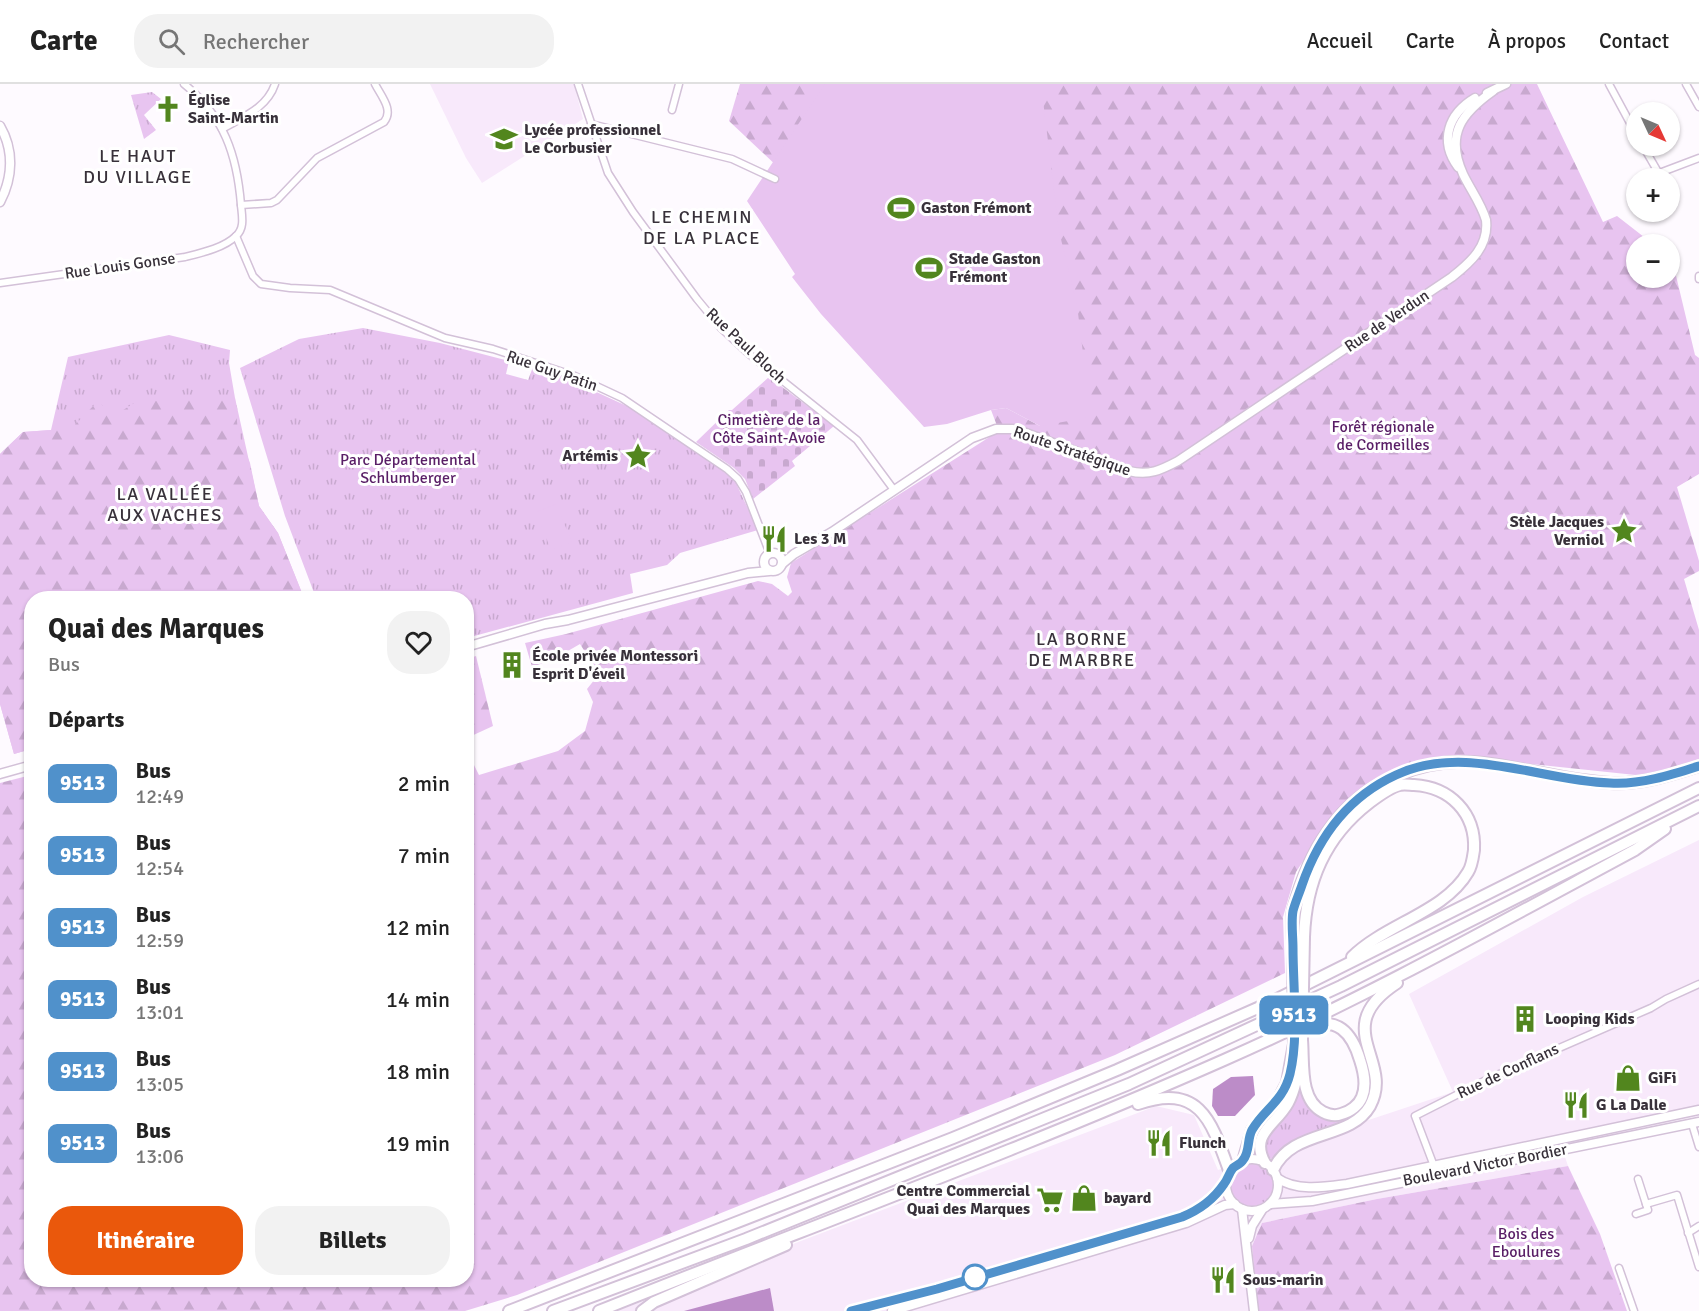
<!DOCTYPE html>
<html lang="fr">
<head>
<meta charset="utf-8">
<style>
	body { margin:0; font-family:Signika,sans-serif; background:#f2f2f2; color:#222; height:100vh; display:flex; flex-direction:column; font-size:22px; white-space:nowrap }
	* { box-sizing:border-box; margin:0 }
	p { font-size:20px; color:#767676 }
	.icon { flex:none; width:33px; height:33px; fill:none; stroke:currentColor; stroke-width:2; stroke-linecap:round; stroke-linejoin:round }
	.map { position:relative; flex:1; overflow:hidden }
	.details { position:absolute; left:24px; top:507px; width:450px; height:696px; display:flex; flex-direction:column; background:#fff; border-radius:24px; box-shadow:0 2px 4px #0004 }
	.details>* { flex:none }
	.badge { padding:0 12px; border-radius:9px; font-size:21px; line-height:39px }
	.needle { width:39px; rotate:134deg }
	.buttons { position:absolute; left:1626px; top:18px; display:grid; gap:12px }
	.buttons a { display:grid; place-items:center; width:54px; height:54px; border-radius:50%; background:#fff; box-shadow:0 2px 4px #0004; font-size:30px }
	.map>.badge { position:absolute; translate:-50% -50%; box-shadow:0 0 0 3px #fff }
	h2 { padding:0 24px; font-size:22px; line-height:54px }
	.round { display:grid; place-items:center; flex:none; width:63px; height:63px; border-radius:24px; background:#f2f2f2 }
	.overview { display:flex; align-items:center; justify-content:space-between; height:102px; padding:0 24px }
	h1 { font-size:28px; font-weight:700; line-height:45px }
	.action { display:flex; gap:12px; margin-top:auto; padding:12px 24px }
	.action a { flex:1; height:69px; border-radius:24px; background:#ea580c; color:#fff; font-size:24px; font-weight:700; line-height:69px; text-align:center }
	.action a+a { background:#f2f2f2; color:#222 }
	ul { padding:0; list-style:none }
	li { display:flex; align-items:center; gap:18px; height:72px; padding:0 24px }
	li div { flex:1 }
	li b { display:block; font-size:22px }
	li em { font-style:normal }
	li .badge { min-width:66px; font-weight:700; text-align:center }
	header { display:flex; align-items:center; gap:36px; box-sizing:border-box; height:84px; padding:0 30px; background:#fff; border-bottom:2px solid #e0e0e0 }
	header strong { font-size:28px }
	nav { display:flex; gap:33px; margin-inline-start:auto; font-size:21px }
	.search { width:420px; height:54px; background:#f2f2f2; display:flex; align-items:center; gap:15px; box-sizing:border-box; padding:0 21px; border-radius:24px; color:#767676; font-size:22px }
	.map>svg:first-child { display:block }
	.built { fill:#f8e9fb }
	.grass { fill:url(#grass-tufts) }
	.forest { fill:url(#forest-firs) }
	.cemetery { fill:url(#cemetery-stones) }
	.pitch { fill:#e8c4f0 }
	.water { fill:#bc8cc8 }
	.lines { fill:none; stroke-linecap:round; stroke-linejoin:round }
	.street-casing { stroke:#d3c1d8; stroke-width:9 }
	.secondary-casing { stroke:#d3c1d8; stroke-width:11 }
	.highway-casing { stroke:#d3c1d8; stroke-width:14 }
	.street { stroke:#fff; stroke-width:6 }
	.secondary { stroke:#fff; stroke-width:8 }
	.highway { stroke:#fff; stroke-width:10 }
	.highway-bridge-casing { stroke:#d3c1d8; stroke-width:14; stroke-linecap:butt }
	.highway-bridge { stroke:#fff; stroke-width:10 }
	.line-casing { stroke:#fff; stroke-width:14 }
	.line { stroke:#5091cb; stroke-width:9 }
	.stop-dot { fill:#fff; stroke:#5091cb; stroke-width:3 }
	.labels { text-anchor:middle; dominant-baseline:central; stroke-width:6; stroke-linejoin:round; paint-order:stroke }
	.poi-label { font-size:16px; font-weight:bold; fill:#38313a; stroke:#fff; text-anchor:start }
	.street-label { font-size:16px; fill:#38313a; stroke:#fff }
	.park-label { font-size:16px; fill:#591e66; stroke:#fff }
	.neighbourhood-label { font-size:18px; letter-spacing:1.5px; fill:#38313a; stroke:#fff }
</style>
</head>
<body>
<header>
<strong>Carte</strong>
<div class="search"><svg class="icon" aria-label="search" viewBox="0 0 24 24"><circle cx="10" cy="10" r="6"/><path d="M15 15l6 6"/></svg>Rechercher</div>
<nav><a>Accueil</a><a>Carte</a><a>À propos</a><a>Contact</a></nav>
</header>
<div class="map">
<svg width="1699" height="1227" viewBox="0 0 1699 1227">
	<defs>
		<pattern id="grass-tufts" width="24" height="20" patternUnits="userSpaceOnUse" patternTransform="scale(1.5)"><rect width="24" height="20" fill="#e8c4f0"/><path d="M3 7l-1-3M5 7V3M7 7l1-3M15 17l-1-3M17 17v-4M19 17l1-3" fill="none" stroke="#c8a9cf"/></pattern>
		<pattern id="forest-firs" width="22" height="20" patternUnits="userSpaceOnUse" patternTransform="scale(1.5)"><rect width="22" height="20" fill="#e8c4f0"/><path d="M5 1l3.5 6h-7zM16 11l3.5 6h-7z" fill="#c8a9cf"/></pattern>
		<pattern id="cemetery-stones" width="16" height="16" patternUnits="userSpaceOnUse" patternTransform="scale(1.5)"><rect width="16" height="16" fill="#e8c4f0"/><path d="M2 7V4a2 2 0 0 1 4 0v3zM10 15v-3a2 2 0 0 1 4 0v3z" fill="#c8a9cf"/></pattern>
	</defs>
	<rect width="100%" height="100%" fill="#fefaff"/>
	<g class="built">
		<path d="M430,0H574L583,35L482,99L466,74Z"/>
		<path d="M1699,756V1032L1561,1061L1568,1082L1377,1115L1262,1139L1252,1162L1258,1227H617L1156,1022L1194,1031L1218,1086L1453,1008L1409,910L1583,813Z"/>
	</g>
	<g class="grass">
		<path d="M152,8L161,15L144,31L156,46L144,55L131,11Z"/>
		<path d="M363,244L440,259L509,277L506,290L528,296L533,283L555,289L642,329L705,372L735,397L758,446L680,469L667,481L630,490L633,509L467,554L466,514H316L285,432L240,284L299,255Z"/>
		<path d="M169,251L230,266L229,279L235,314L259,422L278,449L304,514H32L31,665L14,670L0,620V370L23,348L51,346L68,273Z"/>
		<path d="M1300,1004C1306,1029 1325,1036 1348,1036L1272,1075L1266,1072L1263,1055C1279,1039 1292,1025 1300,1004Z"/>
		<circle cx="1252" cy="1101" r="21"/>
	</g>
	<g class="forest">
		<path d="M740,0H953L780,85L729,37Z"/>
		<path d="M1040,0H1537L1603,138L1617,132L1653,160H1636V194H1670V174L1672,175L1695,271L1699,274V390L1677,403L1699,477V487L1684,495L1699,546V675L1645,692L1492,676L1415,677L1364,705L1328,739L1296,788L1283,833L1285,889L1115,971L517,1211L465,1227H0V699L31,691L32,1196H466L467,667L479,691L558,667L585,647L593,618L587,605L599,590L580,560L554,575L532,583L525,559L566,550L758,497L772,500L788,512L792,508L787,493L791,479L999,347L991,326L1006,324L1040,342L1009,223Z"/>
		<path d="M192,312L235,314L238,349L250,379L259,422L278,449L304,514H32L31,665L14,670L0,620V370L23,348L51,346L73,343L97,318L117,330L142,314L167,319Z"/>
		<path d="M476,572L493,642L467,654V575Z"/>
		<path d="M1568,1082L1600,1150L1627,1227H1258L1252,1162L1262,1139L1377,1115Z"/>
	</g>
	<path class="cemetery" d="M769,293L834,342L792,377L795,382L753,415L745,395L734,384L696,358L729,326H732Z"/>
	<g class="pitch">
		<path d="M825,0H1041L1059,147L1077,221L1091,333L1040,342L1006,324L991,326L947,340L924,343L821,230L792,193L795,190L747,117Z"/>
		<path d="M556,420L572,458L551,466L536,428Z"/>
	</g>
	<g class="water">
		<path d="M1253,992L1255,1011L1235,1032H1218L1212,1022L1213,1005L1231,993Z"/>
		<path d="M770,1204L774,1227H684Z"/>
	</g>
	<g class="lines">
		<defs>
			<g id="street">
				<path d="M578,0L608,89L633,128L697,215L721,244L749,270L857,356L894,406"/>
				<path d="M1609,0L1636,50"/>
				<path d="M1686,0L1699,23"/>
				<path d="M672,26L679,0"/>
				<path d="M591,40L732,75L775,95"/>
				<path d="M222,45C243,33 267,24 275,0"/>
				<path d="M1643,62L1658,88H1662L1699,74"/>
				<path d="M241,121L271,119L277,116L317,74L384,38C394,26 381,12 375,0"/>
				<path d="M236,152L253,192L261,200L290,204L330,206L445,254L493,265L575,292L622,314L727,385L738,395L746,408L770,470"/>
				<path d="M1699,192V195"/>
				<path d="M0,199L185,173C201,169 224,164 236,152C245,144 242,132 241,121C237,71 224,32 184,0"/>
				<path d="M1692,1040L1699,1063"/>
				<path d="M1437,1090L1415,1032L1488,995L1651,924L1666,915L1699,900"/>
				<path d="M1638,1095L1646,1120"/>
				<path d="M1636,1130L1648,1126L1646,1120L1677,1111L1699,1183"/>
				<path d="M1688,1149L1699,1142"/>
				<path d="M1619,1184L1634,1227"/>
			</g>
			<g id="secondary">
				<path d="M1487,9L1506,0"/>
				<path d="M0,42C14,66 13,93 0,118"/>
				<path d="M1458,83C1439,57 1448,30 1475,14"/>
				<circle cx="773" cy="478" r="9"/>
				<path d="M782,480L794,470L832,448L972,354L996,345H1013L1023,348L1129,387C1149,392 1161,386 1178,377L1452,193C1471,178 1489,162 1486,136C1481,119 1470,105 1463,90C1445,50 1462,29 1493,7"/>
				<path d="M466,563L545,540L568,536L748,489L769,487"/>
				<path d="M0,690L32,681"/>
				<circle cx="1252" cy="1101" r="26"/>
				<path d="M1277,1094C1297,1108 1325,1103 1347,1100L1699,1026"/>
				<path d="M1270,1120L1312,1117L1699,1038"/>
				<path d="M1242,1125L1254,1227"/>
				<path d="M1249,1154L1252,1142L1262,1126"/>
				<path d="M851,1227L937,1205L1182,1133L1204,1121L1227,1096"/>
				<path d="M892,1227L1186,1139L1225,1121L1235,1120"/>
			</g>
			<g id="highway">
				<path d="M1304,853C1306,798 1325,753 1369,719C1377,713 1390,703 1400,701C1404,700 1410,701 1414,701C1450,703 1476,729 1474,766C1473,773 1472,782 1468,788C1445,828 1385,840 1352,873"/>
				<path d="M1293,858C1293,848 1291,836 1293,826C1300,800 1312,769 1328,747C1363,697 1423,672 1483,679C1526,684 1567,697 1610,699C1640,701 1671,691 1699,682"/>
				<path d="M1302,956C1304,979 1299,1016 1323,1028C1329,1031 1336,1032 1341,1030C1350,1028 1359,1021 1362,1013C1367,1001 1364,988 1360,976C1352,949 1337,931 1307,944"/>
				<path d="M1138,1020C1201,998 1212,1039 1230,1089"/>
				<path d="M1243,1077L1252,1046L1278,1016L1287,999L1294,960"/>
				<path d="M1265,1079C1249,1050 1276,1041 1288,1019C1295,1006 1297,992 1299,978"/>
				<path d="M1273,1086C1292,1044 1350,1057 1370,1022C1395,976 1328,944 1397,899"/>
				<path d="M509,1227L953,1054L1117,986L1269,919L1699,704"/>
				<path d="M553,1227L746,1155L1129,1000L1341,902L1699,722"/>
				<path d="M599,1227C807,1144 1018,1067 1224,976C1365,914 1499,839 1635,766L1665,745"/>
				<path d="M642,1227L654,1218L786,1161"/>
			</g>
		</defs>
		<use href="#street" class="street-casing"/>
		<use href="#secondary" class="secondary-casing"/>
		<use href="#highway" class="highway-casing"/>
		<use href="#street" class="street"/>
		<use href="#secondary" class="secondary"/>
		<use href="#highway" class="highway"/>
		<defs>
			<g id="highway-bridge">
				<path d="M1293,858L1294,960"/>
				<path d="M1302,956L1304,853"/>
			</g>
		</defs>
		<use href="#highway-bridge" class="highway-bridge-casing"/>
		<use href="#highway-bridge" class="highway-bridge"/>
	</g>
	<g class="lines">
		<defs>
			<path id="line" d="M851,1227L937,1205L1182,1133C1199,1126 1214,1115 1224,1100C1228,1095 1229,1089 1233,1084C1236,1081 1241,1080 1243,1076C1250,1068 1247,1055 1252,1046C1264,1025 1283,1018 1290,990C1299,953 1293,902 1293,864C1293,852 1291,838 1293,827C1295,819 1299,810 1302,801C1319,752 1348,713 1396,691C1464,659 1540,697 1610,699C1640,701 1671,691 1699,682"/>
		</defs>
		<use href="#line" class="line-casing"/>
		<use href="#line" class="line"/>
	</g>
	<defs>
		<symbol id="church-bare" viewBox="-9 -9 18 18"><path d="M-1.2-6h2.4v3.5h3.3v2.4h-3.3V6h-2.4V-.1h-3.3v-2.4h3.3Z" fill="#52861e" stroke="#fff" stroke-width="2.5" paint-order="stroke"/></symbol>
		<symbol id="school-bare" viewBox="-9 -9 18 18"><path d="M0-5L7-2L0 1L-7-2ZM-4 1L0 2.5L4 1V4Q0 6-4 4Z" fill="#52861e" stroke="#fff" stroke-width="2.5" paint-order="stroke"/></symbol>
		<symbol id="stadium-bare" viewBox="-9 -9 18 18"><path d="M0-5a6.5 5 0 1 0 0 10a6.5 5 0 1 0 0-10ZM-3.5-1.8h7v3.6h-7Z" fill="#52861e" stroke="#fff" stroke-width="2.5" paint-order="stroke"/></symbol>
		<symbol id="sight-bare" viewBox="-9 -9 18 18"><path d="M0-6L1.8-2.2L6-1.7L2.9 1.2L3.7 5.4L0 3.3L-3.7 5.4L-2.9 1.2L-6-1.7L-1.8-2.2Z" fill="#52861e" stroke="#fff" stroke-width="2.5" paint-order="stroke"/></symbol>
		<symbol id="restaurant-bare" viewBox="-9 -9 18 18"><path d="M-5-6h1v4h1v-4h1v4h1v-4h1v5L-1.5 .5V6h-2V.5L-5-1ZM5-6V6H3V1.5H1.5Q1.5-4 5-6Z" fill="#52861e" stroke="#fff" stroke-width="2.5" paint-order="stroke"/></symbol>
		<symbol id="building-bare" viewBox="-9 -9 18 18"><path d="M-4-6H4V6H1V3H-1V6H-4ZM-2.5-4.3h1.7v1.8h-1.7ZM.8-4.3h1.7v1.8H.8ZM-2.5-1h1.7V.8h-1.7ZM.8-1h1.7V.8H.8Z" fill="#52861e" stroke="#fff" stroke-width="2.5" paint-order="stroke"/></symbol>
		<symbol id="shop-bare" viewBox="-9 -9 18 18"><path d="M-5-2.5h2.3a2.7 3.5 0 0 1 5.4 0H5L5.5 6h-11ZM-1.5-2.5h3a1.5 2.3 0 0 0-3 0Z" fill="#52861e" stroke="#fff" stroke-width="2.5" paint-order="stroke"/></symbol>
		<symbol id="supermarket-bare" viewBox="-9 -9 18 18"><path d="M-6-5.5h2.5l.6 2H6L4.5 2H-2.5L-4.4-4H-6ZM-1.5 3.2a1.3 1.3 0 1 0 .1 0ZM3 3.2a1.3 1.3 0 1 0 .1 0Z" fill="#52861e" stroke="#fff" stroke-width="2.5" paint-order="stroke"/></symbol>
	</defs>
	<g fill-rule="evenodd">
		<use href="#church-bare" x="149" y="6" width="38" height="38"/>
		<use href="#school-bare" x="485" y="36" width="38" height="38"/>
		<use href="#stadium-bare" x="882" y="105" width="38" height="38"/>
		<use href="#stadium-bare" x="910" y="165" width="38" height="38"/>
		<use href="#sight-bare" x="619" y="353" width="38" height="38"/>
		<use href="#sight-bare" x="1605" y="428" width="38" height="38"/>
		<use href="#restaurant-bare" x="755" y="436" width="38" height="38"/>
		<use href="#building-bare" x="493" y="562" width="38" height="38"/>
		<use href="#building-bare" x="1506" y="916" width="38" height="38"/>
		<use href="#shop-bare" x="1609" y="975" width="38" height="38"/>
		<use href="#restaurant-bare" x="1557" y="1002" width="38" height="38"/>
		<use href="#restaurant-bare" x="1140" y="1040" width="38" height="38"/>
		<use href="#shop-bare" x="1065" y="1095" width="38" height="38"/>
		<use href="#supermarket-bare" x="1031" y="1097" width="38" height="38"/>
		<use href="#restaurant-bare" x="1204" y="1177" width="38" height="38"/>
	</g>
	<circle class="stop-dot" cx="975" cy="1193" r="12"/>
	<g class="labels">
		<g class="poi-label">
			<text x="188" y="16">Église<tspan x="188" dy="18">Saint-Martin</tspan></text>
			<text x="524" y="46">Lycée professionnel<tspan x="524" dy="18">Le Corbusier</tspan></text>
			<text x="921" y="124">Gaston Frémont</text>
			<text x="949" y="175">Stade Gaston<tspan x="949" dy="18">Frémont</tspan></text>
			<text x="618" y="372" text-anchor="end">Artémis</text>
			<text x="1604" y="438" text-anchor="end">Stèle Jacques<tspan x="1604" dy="18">Verniol</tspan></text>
			<text x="794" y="455">Les 3 M</text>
			<text x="532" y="572">École privée Montessori<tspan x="532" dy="18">Esprit D'éveil</tspan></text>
			<text x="1545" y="935">Looping Kids</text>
			<text x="1648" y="994">GiFi</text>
			<text x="1596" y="1021">G La Dalle</text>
			<text x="1179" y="1059">Flunch</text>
			<text x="1030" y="1107" text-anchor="end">Centre Commercial<tspan x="1030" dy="18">Quai des Marques</tspan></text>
			<text x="1104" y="1114">bayard</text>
			<text x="1243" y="1196">Sous-marin</text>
		</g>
		<g class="street-label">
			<text transform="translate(120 182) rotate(-8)">Rue Louis Gonse</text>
			<text transform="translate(1387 237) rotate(-34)">Rue de Verdun</text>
			<text transform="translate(746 262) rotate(43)">Rue Paul Bloch</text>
			<text transform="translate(552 287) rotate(19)">Rue Guy Patin</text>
			<text transform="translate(1072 367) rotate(19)">Route Stratégique</text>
			<text transform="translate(1508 987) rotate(-25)">Rue de Conflans</text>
			<text transform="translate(1485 1081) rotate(-11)">Boulevard Victor Bordier</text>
		</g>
		<g class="park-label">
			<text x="769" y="336">Cimetière de la<tspan x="769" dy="18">Côte Saint-Avoie</tspan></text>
			<text x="1383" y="343">Forêt régionale<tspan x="1383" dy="18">de Cormeilles</tspan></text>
			<text x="408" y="376">Parc Départemental<tspan x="408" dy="18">Schlumberger</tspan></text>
			<text x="1526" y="1150">Bois des<tspan x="1526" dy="18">Eboulures</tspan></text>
		</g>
		<g class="neighbourhood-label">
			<text x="138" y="72">LE HAUT<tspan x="138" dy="21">DU VILLAGE</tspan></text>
			<text x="702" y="133">LE CHEMIN<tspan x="702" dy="21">DE LA PLACE</tspan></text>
			<text x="165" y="410">LA VALLÉE<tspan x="165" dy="21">AUX VACHES</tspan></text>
			<text x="1082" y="555">LA BORNE<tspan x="1082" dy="21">DE MARBRE</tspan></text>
		</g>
	</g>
</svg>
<div class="buttons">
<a><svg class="needle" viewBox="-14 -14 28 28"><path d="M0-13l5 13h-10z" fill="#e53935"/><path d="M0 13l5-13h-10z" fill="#767676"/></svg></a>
<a>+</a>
<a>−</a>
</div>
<b class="badge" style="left:1294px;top:931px;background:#5091cb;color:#fff">9513</b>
<section class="details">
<div class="overview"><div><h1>Quai des Marques</h1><p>Bus</p></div><a class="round"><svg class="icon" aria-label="heart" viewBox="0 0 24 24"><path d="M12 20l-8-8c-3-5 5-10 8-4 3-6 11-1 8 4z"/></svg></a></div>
<h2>Départs</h2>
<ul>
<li><span class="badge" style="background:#5091cb;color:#fff">9513</span><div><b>Bus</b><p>12:49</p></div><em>2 min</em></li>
<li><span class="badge" style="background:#5091cb;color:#fff">9513</span><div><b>Bus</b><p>12:54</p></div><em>7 min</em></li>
<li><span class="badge" style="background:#5091cb;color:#fff">9513</span><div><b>Bus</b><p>12:59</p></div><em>12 min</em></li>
<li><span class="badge" style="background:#5091cb;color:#fff">9513</span><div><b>Bus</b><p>13:01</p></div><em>14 min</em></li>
<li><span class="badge" style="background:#5091cb;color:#fff">9513</span><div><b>Bus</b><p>13:05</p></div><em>18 min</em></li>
<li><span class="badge" style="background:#5091cb;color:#fff">9513</span><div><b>Bus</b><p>13:06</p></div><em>19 min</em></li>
</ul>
<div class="action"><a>Itinéraire</a><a>Billets</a></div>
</section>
</div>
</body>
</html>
